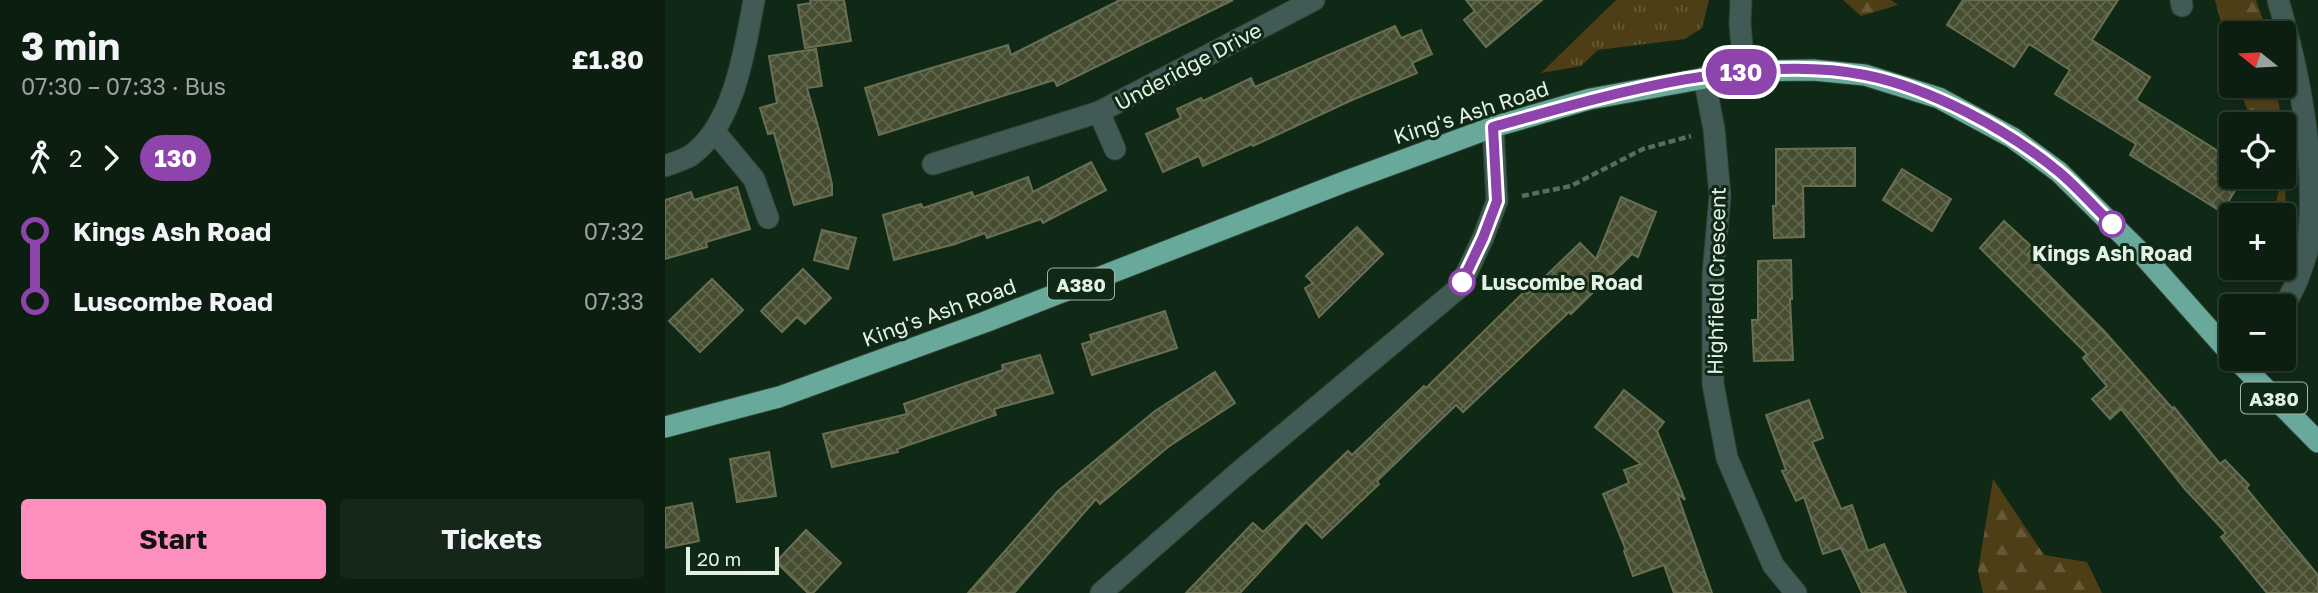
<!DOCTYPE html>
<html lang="en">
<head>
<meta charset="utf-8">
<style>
	body { margin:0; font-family:"Golos Text",sans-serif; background:#152719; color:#f1f3f6; height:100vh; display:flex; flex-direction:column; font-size:26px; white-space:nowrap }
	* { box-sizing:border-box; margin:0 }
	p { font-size:23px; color:#9aa29f }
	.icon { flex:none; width:38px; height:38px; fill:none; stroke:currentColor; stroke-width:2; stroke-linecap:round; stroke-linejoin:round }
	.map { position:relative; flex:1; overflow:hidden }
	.details { display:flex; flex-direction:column; background:#0c1e10; width:665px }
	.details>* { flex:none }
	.badge { padding:0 14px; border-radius:23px; font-size:24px; line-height:46px }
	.needle { width:46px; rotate:288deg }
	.tools { position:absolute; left:1554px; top:21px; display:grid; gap:14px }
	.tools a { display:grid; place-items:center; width:77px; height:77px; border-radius:7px; background:#0c1e10; box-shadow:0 2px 5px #0004,0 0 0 2px #2c3c30; font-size:35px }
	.scale { position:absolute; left:21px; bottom:18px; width:93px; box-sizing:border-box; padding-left:7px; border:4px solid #e3f1e5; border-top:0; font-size:19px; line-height:24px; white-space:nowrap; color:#e3f1e5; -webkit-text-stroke:5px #102816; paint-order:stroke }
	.map>.badge { position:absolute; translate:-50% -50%; box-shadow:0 0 0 4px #fff }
	.legs { display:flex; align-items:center; gap:10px; height:77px; padding:0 21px; font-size:23px }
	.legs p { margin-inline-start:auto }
	.head { display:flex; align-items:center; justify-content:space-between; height:119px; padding:0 21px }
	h1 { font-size:38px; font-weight:700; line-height:52px }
	.action { display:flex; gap:14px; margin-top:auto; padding:14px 21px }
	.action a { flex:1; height:80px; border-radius:7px; background:#fe8ebe; color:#111; font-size:28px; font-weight:700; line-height:80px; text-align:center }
	.action a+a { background:#152719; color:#f1f3f6 }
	ul { padding:0 21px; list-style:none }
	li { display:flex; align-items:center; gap:24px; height:70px; font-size:26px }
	li i { display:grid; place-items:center; width:10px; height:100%; margin:0 9px; background:currentColor }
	li i::after { content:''; width:18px; height:18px; margin:-9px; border:5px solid; border-radius:50%; background:#0c1e10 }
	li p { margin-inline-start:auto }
	li:first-child i { background:linear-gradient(#0000 50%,currentColor 0) }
	li:last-child i { background:linear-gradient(currentColor 50%,#0000 0) }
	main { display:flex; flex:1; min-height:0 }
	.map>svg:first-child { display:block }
	.grass { fill:url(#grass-tufts) }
	.forest { fill:url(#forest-firs) }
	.building { fill:url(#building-cross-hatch); stroke:#697052; stroke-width:2 }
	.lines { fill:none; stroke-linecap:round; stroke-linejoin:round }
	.minor-casing { stroke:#2e4433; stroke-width:23 }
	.highway-casing { stroke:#2e4433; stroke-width:23 }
	.path { stroke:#586d5d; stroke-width:4.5; stroke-dasharray:7 3.5; stroke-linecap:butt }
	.minor { stroke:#425a55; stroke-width:21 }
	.highway { stroke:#68a99c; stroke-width:21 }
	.line-1-casing { stroke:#fff; stroke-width:16 }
	.line-1 { stroke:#8e44ad; stroke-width:10 }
	.stop-1-dot { fill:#fff; stroke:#8e44ad; stroke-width:3.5 }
	.labels { text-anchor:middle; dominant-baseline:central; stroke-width:6; stroke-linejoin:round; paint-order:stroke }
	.shield { fill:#102816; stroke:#a4b5a7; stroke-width:2 }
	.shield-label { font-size:19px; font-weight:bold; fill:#e3f1e5 }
	.street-label { font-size:21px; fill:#e3f1e5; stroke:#102816 }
	.stop-label { font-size:21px; font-weight:bold; fill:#e3f1e5; stroke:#102816 }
</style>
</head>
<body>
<main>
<section class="details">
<div class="head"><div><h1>3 min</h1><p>07:30 – 07:33 · Bus</p></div><b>£1.80</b></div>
<div class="legs"><svg class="icon" aria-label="walk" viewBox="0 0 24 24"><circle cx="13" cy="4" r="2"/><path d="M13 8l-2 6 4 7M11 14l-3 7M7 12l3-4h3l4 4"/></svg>2<svg class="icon" aria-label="forward" viewBox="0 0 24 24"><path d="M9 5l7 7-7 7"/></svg><b class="badge" style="background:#8e44ad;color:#fff">130</b></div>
<ul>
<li><i style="color:#8e44ad"></i><b>Kings Ash Road</b><p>07:32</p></li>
<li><i style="color:#8e44ad"></i><b>Luscombe Road</b><p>07:33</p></li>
</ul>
<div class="action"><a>Start</a><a>Tickets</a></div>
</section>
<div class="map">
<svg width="1653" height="593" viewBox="0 0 1653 593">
	<defs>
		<pattern id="grass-tufts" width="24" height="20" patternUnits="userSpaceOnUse" patternTransform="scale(1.75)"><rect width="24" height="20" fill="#4d3e16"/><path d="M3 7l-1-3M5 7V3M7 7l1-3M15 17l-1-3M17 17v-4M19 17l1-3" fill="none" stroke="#665a38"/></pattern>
		<pattern id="forest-firs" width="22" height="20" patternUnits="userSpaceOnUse" patternTransform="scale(1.75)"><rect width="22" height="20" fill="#4d3e16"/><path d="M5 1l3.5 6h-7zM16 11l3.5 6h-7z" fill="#665a38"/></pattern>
		<pattern id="building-cross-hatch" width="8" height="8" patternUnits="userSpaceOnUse" patternTransform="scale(1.75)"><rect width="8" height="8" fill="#474d30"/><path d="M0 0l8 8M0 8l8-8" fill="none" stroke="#61674e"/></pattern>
	</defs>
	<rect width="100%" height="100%" fill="#102816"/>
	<path class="grass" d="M951,0H1044L1037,28L1020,39L933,50L916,66L876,73Z"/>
	<g class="forest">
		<path d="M1178,0H1226L1233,5L1196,16Z"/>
		<path d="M1550,0H1591L1602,31V33H1566V59Z"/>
		<path d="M1573,86H1611L1617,124H1588Z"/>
		<path d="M1619,136L1622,159L1619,228V215H1608L1614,190L1609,177H1619Z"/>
		<path d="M1328,479L1379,555L1422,562L1437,593H1318L1313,571Z"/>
	</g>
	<g class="building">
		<path d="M145,0H179L186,41L140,48L133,5L146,3Z"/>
		<path d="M455,0H568L392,86L389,80L214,135L200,88L343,45L346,55Z"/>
		<path d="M801,0H877L821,47L799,20L810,11Z"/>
		<path d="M1298,0H1453L1427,40L1485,77L1471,100L1566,159V177H1578L1557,212L1465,155L1471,144L1390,94L1405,70L1364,44L1349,67L1282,25Z"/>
		<path d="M730,26L736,38L756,30L767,54L747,63L752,73L687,100L588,146L587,144L538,166L534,156L498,172L481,134L516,118L512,109L536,98L538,101L586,78L590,87Z"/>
		<path d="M151,49L157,86L142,88L154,130L167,184V195L129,205L109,133L103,134L95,108L112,103L104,56Z"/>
		<path d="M1190,148V186H1138L1139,237L1109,238L1108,206H1111V149Z"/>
		<path d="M426,162L441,190L378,223L376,219L322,238L320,233L290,244L229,260L218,215L256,204L258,208L307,192L309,197L363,177L368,192Z"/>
		<path d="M1237,169L1286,199L1267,231L1218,200Z"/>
		<path d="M72,187L85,229L41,242L42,247L0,259V200L26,192L29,200Z"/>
		<path d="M956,197L991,212L973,257L967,254L906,314L904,312L798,412L791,405L712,481L714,484L657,538L641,522L575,593H521L588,523L598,532L683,451L687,455L759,386L761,388L860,291L862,294L915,243L931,259Z"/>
		<path d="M1339,221L1368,248L1363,254L1440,332L1507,408L1509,407L1555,464L1560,460L1584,485L1581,488L1653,575V593H1602L1556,537L1561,533L1520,489L1456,409L1445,419L1427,399L1442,386L1418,358L1422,354L1315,248Z"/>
		<path d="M692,227L718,254L654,317L640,288L648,283L641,276Z"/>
		<path d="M157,230L191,238L183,269L149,260Z"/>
		<path d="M1126,260L1127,299H1125L1128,360L1089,361L1087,320H1093V261Z"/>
		<path d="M138,269L166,298L140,324L132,317L117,332L96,311Z"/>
		<path d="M47,279L78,310L35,352L4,321Z"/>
		<path d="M500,311L512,348L427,375L417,344L427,341L425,335Z"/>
		<path d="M375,355L388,393L329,409L331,415L232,449L233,452L167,467L158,434L242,414L239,404L338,370L337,365Z"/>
		<path d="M550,372L570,403L503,447L435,504L431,499L349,593H303L393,491L490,411Z"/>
		<path d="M959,390L999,422L992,431L1020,500L1012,493L1047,593H1009L999,565L968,576L959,551L961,550L938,494L964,483L959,470L976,464L930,427Z"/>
		<path d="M1144,400L1158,438L1147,442L1176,509L1187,505L1203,551L1219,544L1241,593H1197L1176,548L1158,554L1139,497L1131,501L1117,471L1121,470L1101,415Z"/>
		<path d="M104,452L111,496L72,502L65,459Z"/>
		<path d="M27,503L34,541L0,548V508Z"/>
		<path d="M141,530L176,563L148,593H143L111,562Z"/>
	</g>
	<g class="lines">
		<defs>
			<g id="minor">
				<path d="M1076,0L1075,23L1079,71"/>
				<path d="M1516,0L1517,6"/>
				<path d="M1613,0C1637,81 1653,168 1642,252C1636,271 1630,290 1618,306"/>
				<path d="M1039,77L1049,129L1055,196L1048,275V384L1062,458L1108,565L1131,593"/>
				<path d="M434,112L450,149"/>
				<path d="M50,132L89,179L103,218"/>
				<path d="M268,164L434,112L649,0"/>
				<path d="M0,166C8,163 18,160 25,156C69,126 80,49 89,0"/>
				<path d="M436,593L575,471L795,287L818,238L832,201L828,127"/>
			</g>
			<g id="highway">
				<path d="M1571,359L1653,442"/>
				<path d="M0,427L114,397L320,322L679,182L828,127L925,99L1079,71L1148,70L1200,75L1274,98L1348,138L1394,172L1477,254L1566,354"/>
			</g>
		</defs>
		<use href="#minor" class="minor-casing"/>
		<use href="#highway" class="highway-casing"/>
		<path class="path" d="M857,196L906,186L978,149L1026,136"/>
		<use href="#minor" class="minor"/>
		<use href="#highway" class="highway"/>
	</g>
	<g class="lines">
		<defs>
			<path id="line-1" d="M797,282L818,238L832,201L828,127C938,96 1086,52 1200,75C1265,88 1342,129 1394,172C1412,187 1429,207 1447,224"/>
		</defs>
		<use href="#line-1" class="line-1-casing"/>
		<use href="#line-1" class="line-1"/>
	</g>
	<g class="stop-1-dot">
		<circle cx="1447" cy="224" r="12"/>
		<circle cx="797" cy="282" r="12"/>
	</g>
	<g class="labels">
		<g class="shield">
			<rect x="383" y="268.5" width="66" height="31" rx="5"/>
			<rect x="1576" y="382.5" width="66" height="31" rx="5"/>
		</g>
		<g class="shield-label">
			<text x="416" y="284">A380</text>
			<text x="1609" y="398">A380</text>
		</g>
		<g class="street-label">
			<text transform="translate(523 66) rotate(-28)">Underidge Drive</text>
			<text transform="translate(806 112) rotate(-18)">King's Ash Road</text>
			<text transform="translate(1051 281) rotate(-89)">Highfield Crescent</text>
			<text transform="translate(274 312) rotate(-20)">King's Ash Road</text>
		</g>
		<g class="stop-label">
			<text x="1447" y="253">Kings Ash Road</text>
			<text x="816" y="282" text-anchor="start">Luscombe Road</text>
		</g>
	</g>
</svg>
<div class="tools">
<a><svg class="needle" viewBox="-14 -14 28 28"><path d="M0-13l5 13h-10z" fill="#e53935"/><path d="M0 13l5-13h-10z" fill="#9aa29f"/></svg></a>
<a><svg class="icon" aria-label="locate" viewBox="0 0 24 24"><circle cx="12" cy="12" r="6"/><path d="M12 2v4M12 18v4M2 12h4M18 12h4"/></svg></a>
<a>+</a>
<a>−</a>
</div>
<div class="scale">20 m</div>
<b class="badge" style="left:1076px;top:72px;background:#8e44ad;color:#fff">130</b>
</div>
</main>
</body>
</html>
